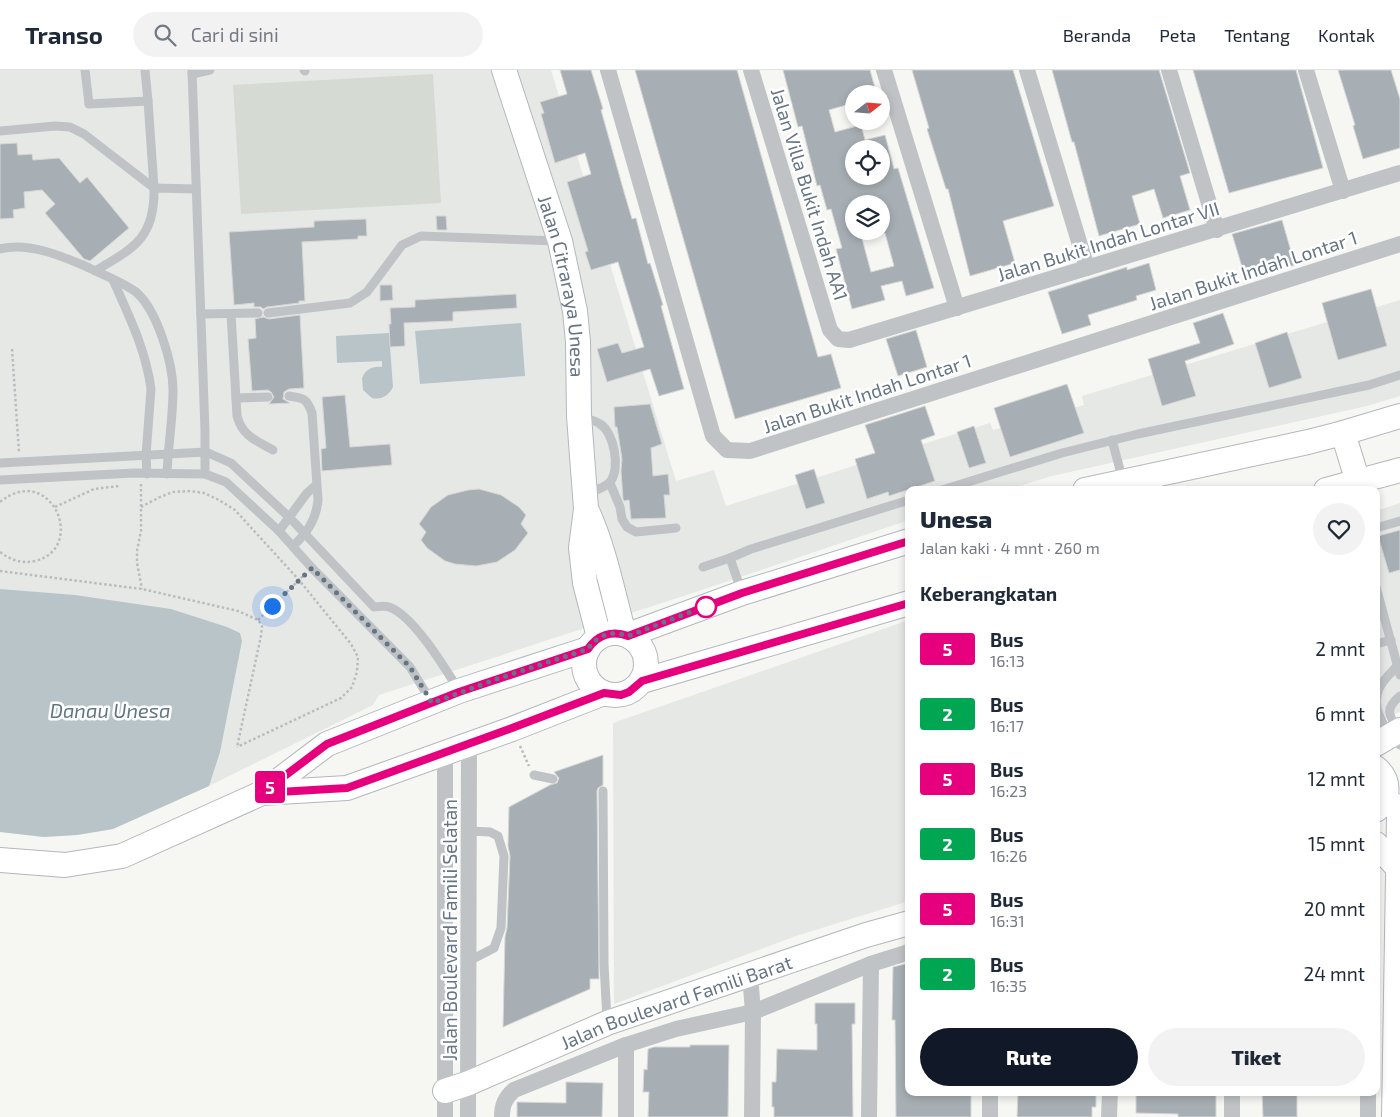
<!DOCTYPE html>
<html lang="id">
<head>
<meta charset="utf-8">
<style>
	body { margin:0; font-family:"Exo 2",sans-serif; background:#f2f2f3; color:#1f2937; height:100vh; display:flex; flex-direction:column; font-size:19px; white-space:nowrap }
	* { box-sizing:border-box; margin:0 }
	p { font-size:16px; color:#747a83 }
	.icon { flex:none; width:28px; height:28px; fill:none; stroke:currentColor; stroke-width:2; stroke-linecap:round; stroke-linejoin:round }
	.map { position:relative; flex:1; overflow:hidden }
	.sheet { position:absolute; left:905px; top:416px; width:475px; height:610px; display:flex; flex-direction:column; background:#fff; border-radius:10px; box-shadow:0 2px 8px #0003 }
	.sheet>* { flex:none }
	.badge { padding:0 10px; border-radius:4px; font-size:18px; line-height:32px }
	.needle { width:32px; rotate:73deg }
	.controls { position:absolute; left:845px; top:15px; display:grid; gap:10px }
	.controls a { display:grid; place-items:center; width:45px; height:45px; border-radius:50%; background:#fff; box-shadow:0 2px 8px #0003; font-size:25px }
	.you { position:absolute; width:25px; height:25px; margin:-12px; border:4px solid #fff; border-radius:50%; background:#1a73e8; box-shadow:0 0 0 8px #1a73e833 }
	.map>.badge { position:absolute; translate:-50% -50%; box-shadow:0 0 0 2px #fff }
	h2 { padding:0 15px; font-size:19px; line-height:45px }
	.round { display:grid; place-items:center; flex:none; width:52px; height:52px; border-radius:26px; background:#f2f2f3 }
	.headline { display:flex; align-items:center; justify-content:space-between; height:85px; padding:0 15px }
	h1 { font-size:24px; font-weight:800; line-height:38px }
	.button { display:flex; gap:10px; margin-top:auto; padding:10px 15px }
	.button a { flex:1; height:58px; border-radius:30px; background:#111827; color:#fff; font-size:20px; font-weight:800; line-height:58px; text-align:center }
	.button a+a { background:#f2f2f3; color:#1f2937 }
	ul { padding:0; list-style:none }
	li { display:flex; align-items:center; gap:15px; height:65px; padding:0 15px }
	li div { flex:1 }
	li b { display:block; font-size:19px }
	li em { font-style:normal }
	li .badge { min-width:55px; font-weight:700; text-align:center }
	header { display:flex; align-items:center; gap:30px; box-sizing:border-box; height:70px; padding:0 25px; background:#fff; border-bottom:1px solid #e0e1e3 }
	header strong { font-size:24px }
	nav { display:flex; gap:28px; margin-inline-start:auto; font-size:18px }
	.search { width:350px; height:45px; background:#f2f2f3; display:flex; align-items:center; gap:12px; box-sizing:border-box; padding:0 18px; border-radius:28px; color:#747a83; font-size:19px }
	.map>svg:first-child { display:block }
	.built { fill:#e6e8e6 }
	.green { fill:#d5dbd2 }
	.water { fill:#b9c4c9 }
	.building { fill:#a7afb5; stroke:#d7d7d5; fill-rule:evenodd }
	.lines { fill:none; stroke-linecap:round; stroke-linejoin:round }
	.secondary-casing { stroke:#b3b8bd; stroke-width:26 }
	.path { stroke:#b9bcbe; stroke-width:2.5; stroke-dasharray:2.5 2.5; stroke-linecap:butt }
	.lane { stroke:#bfc3c6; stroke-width:9 }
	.street { stroke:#bfc3c6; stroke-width:16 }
	.secondary { stroke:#fff; stroke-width:24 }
	.line-casing { stroke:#fff; stroke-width:11 }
	.line { stroke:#e6007e; stroke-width:8 }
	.walk { stroke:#657583; stroke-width:5; stroke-dasharray:0 9 }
	.stop-dot { fill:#fff; stroke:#e6007e; stroke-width:2.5 }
	.labels { text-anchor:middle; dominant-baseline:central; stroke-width:5; stroke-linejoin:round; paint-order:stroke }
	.street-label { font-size:19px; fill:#657583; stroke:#fff }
	.water-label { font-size:20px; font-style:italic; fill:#617780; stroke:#fff }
</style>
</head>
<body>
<header>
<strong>Transo</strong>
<div class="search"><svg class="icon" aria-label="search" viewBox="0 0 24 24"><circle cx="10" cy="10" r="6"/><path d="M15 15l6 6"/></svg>Cari di sini</div>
<nav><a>Beranda</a><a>Peta</a><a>Tentang</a><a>Kontak</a></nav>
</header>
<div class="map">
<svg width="1400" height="1047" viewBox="0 0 1400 1047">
	<rect width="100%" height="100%" fill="#f6f6f2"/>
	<g class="built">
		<path d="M0,0H551L676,411L714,400L726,436L990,353L993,360L1084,335L1082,326L1400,230V326L1367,336L1052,406L1006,420H909V450L708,518L379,625L373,635L209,716L113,759L77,765L44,767L0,762Z"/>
		<path d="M1400,433V642L1376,652V441Z"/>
		<path d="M909,550V831L796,866L614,934L613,653Z"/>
	</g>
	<path class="green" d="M433,4L441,133L241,144L233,15Z"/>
	<g class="water">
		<path d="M521,253L525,306L420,314L415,261Z"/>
		<path d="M389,263L393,317C388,326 382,330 372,328L363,320L362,308C366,299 372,296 382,297V291L337,293L336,266Z"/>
		<path d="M0,519L75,525L171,539L227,557L240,563L242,571L220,682L209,716L113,759L77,765L44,767L0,762Z"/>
	</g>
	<g class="building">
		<path d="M560,0H591L603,39L601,40L624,122L632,149L636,148L648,194L650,193L663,235L661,236L684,319L659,326L650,299L607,312L597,279L618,273L622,283L644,277L618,192L591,200L585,182L588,181L567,112L591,104L585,83L555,93L552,83L541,44L544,43L540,32L567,24Z"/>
		<path d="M635,0H737L818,287L831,284L841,318L735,349Z"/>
		<path d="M783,0H870L875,18L851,24L853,33L829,40L835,62L861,55L865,70L885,65L894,99L898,98L934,218L906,226L902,211L881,216L885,230L852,239L836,179L842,178L831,139L827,140L820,115L817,116L802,56L798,57ZM854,79H881V106H854ZM881,132V164L885,163L894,196L871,202L860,161H854V134H874Z"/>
		<path d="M912,0H1013L1054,136L1003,151L1015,193L970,206L948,119H946L927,59L929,58Z"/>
		<path d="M1052,0H1159L1190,103L1180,106L1190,140L1163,148L1154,119L1132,126L1140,154L1099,166L1074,72H1072Z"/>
		<path d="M1193,0H1296L1323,98L1229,123Z"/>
		<path d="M1338,0H1391L1400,29V78L1363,89L1353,56L1355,55Z"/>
		<path d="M17,73L18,85L32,84L33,90L59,88L80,113L87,107L129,158L90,191L84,189L45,143L55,134L42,120L24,122L25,138L13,140L14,148L0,149V74Z"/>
		<path d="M436,146H446L447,160H437Z"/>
		<path d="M366,149L367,166H358V169L302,172L305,231H299V233L267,237L263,239L261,237H254V233L234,235L229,162L314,157V151Z"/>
		<path d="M1282,150L1295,195L1246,210L1232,164Z"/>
		<path d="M1149,193L1156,220L1136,226L1137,230L1088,245L1091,255L1062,264L1048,222L1127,197V200Z"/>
		<path d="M380,215H392L393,230L380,231Z"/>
		<path d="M1371,219L1387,276L1338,290L1322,233Z"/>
		<path d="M516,224L517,238L453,242V251L404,253L405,276L390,277L389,254H391L390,238L415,237V230Z"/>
		<path d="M1223,243L1234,274L1185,291L1196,326L1162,336L1148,289L1200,273L1193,253Z"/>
		<path d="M300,245L304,318L289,319L284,322L283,329L290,333L269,334L274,327L271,322L268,320L252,321L248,269L256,268L255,249L263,247L269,249Z"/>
		<path d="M916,260L927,297L898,306L886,269Z"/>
		<path d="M1287,262L1302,308L1269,318L1255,273Z"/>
		<path d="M1067,314L1084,363L1010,387L994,338Z"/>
		<path d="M345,325L350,377L390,374L392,395L322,401L321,379L326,378L322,327Z"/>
		<path d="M650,334L662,374L651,378L653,406L668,404L670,425H664L666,448L631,449L629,430L624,431L623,429L621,401L622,389L617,357H615L614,337Z"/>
		<path d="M925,336L935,365L921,370L935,411L889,426L888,422L867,429L855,389L875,383L865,355Z"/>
		<path d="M974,356L986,393L969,398L957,362Z"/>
		<path d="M814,399L825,433L806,439L795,405Z"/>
		<path d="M479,419L501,425L519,437L526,445L521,454L528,463L515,480L497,492L476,496L455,494L445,491L427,478L421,470L426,462L419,454L431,437L448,425L468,420Z"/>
		<path d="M1400,460V500L1389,503L1378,466Z"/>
		<path d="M603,685V715L598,718L597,721L599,909H590V919L503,957L505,867L507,858L510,786L508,776L509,737L550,715L557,713L559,708L554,702Z"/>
		<path d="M905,894H909V1022H971V1047H896L895,950H892L893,897Z"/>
		<path d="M815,933H855V954H852L853,1047H774V1037H772V1012H776L777,979L817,980V954H815Z"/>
		<path d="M690,975H729L728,1047H648L649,1022H643L644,999L647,1000L648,979L654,977H690Z"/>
		<path d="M566,1012L603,1013L602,1047H517V1032L566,1033Z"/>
		<path d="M1018,1022H1096V1037H1092V1047H1017Z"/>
		<path d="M1136,1022H1216V1047H1178V1044L1136,1043Z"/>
		<path d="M1262,1022H1297V1047H1263Z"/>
	</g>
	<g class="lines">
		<defs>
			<g id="secondary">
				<path id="s1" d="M504,0L560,171L575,241L578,272L579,346L586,439L581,478L585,513L599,567"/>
				<path d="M1343,363L1358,412"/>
				<path d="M1085,420L1308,372L1343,363L1400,346"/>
				<path d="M1326,420L1400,400"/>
				<path d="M588,443C605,481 613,524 624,564"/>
				<circle cx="615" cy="594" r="31"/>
				<path d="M628,565L742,523L909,471"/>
				<path d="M642,611L909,533"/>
				<path d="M1376,674L1400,660"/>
				<path d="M1376,698C1390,710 1390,728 1376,740"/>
				<path d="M262,723L347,718L512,659L604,623"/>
				<path d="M1385,729L1395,736L1399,744L1394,1047"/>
				<path d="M1376,774L1397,797"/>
				<path d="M0,790L65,795L122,786L262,723L327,674L459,621L588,579"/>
				<path id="s2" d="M445,1021L469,1013L607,953L866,865L909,853"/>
			</g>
		</defs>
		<use href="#secondary" class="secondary-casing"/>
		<g class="path">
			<path d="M12,279L19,382"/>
			<path d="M141,414V461L137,481V493L142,519"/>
			<path d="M0,432C51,391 88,478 35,491C21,494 11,490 0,482"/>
			<path d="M55,437L94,419L119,416"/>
			<path d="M141,437L160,427L173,422L190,421L204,423L219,430L235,440L299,510L351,574L358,587L357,602L352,617L341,628L237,677"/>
			<path d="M0,501L142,519L238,541L258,550L262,556L261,566L237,677"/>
			<path d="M258,550L304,505"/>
			<path d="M520,676L529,696"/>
		</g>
		<g class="lane">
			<path d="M85,0L89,34L148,31L145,0"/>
			<path d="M192,0L205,361V404"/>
			<path d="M304,0L305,1"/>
			<path d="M192,4L210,0"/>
			<path d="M148,31L154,118"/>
			<path d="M0,61L55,56L70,57L84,64L154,118"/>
			<path d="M0,179C28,172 59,185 85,196C101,204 121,211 136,222C157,240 173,293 173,320C173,348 168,376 167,404"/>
			<path d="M95,201C134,178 155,168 154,118L196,119"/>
			<path d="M113,210C129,246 146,280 151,319L146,385L147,404"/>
			<path d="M268,243L350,233L367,222L402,175L421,166L558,171"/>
			<path d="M201,244L258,243"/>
			<path d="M231,244L237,346C242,366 257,371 273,380"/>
			<path d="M289,326C304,328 307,329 312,343L318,430C316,450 307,463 293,476"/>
			<path d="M236,328L268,327"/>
			<path d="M582,347C587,349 595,350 600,354C614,362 621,399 610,412C605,418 593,421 586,424"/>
			<path d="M1112,370L1123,411"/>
			<path d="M0,393L206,382L231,393L290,448L374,537C378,537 384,535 389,537C413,545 445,598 458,619"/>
			<path d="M0,410L134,403L205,404L226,412L279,461L312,498L410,597L431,631"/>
			<path d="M610,413L620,437L622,449L627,457L636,462L676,458"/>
			<path d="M942,420L1062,383L1138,364L1369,315L1400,305"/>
			<path d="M1376,458L1400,451"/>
			<path d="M279,461L307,423L316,415"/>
			<path d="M730,488L742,523"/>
			<path d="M703,497L730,488L751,479L909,430"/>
			<path d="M1376,517L1400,605"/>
			<path d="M1376,574L1391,570"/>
			<path d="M1397,596C1392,602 1385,608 1381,615C1368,637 1385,659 1400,675"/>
			<path d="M1398,659C1388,645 1385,638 1400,626"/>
			<path d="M534,705L553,709"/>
			<path d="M603,721L604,894L607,950"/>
			<path d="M469,891L494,878L501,858L504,786L498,766L490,762L470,761"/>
		</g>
		<g class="street">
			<path d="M608,0L713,366L727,380L750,381L1400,174"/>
			<path d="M751,0L830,260L838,269L849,270L1400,103"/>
			<path d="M884,0L957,238"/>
			<path d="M1027,0L1087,198"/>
			<path d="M1169,0L1217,160"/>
			<path d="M1306,0L1343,121"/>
			<path d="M445,683V1047"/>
			<path d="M750,905L753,942L752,1047"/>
			<path d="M1368,1022V1047"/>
			<path d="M468,1047L469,674"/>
			<path d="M502,1047C502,1035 505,1028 514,1020L626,975L676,959L753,942L871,894L909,882"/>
			<path d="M626,1047V975"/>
			<path d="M869,1047L871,894"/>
			<path d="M990,1047V1022"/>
			<path d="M1109,1047L1110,1022"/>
			<path d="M1232,1047V1022"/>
		</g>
		<use href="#secondary" class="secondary"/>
	</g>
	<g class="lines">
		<defs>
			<path id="line" d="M909,471L742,523L628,566C612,560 597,565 588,579L459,622L327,674L262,723L347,718L512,658L604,623L621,625L629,622L642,611L909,533"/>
		</defs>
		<use href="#line" class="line-casing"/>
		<use href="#line" class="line"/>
		<path class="walk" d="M272,536L312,498L410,597L432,633L494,610L588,579C597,565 612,560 628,566L709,535L706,537"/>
	</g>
	<circle class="stop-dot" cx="706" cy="537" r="10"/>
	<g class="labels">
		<g class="street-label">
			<text transform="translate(810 124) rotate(73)">Jalan Villa Bukit Indah AA1</text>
			<text transform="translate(1108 171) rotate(-17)">Jalan Bukit Indah Lontar VII</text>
			<text transform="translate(1253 200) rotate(-18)">Jalan Bukit Indah Lontar 1</text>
			<text stroke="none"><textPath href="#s1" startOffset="225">Jalan Citraraya Unesa</textPath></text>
			<text transform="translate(867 323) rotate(-18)">Jalan Bukit Indah Lontar 1</text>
			<text transform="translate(449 860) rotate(-90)">Jalan Boulevard Famili Selatan</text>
			<text stroke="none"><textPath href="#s2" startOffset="248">Jalan Boulevard Famili Barat</textPath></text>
		</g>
		<g class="water-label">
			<text x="110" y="640">Danau Unesa</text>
		</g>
	</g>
</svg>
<div class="controls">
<a><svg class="needle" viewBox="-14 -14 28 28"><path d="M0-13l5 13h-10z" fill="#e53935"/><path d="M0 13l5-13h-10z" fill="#747a83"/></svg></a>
<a><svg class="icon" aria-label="locate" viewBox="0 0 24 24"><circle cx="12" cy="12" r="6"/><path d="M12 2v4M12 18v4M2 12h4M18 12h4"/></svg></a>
<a><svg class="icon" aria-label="layers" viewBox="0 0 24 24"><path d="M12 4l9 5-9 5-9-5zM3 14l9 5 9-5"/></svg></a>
</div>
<div class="you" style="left:272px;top:536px"></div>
<b class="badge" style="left:270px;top:717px;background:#e6007e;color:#fff">5</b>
<section class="sheet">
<div class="headline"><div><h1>Unesa</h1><p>Jalan kaki · 4 mnt · 260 m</p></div><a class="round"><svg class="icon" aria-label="heart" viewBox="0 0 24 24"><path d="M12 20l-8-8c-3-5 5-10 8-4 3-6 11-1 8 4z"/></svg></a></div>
<h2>Keberangkatan</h2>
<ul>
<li><span class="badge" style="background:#e6007e;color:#fff">5</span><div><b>Bus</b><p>16:13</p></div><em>2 mnt</em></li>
<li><span class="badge" style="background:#00a651;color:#fff">2</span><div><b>Bus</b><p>16:17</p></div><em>6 mnt</em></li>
<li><span class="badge" style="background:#e6007e;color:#fff">5</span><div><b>Bus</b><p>16:23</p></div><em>12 mnt</em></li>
<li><span class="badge" style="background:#00a651;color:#fff">2</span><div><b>Bus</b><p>16:26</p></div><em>15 mnt</em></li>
<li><span class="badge" style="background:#e6007e;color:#fff">5</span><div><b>Bus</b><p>16:31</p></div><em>20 mnt</em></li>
<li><span class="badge" style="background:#00a651;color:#fff">2</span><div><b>Bus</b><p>16:35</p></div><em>24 mnt</em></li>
</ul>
<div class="button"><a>Rute</a><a>Tiket</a></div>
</section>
</div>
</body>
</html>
